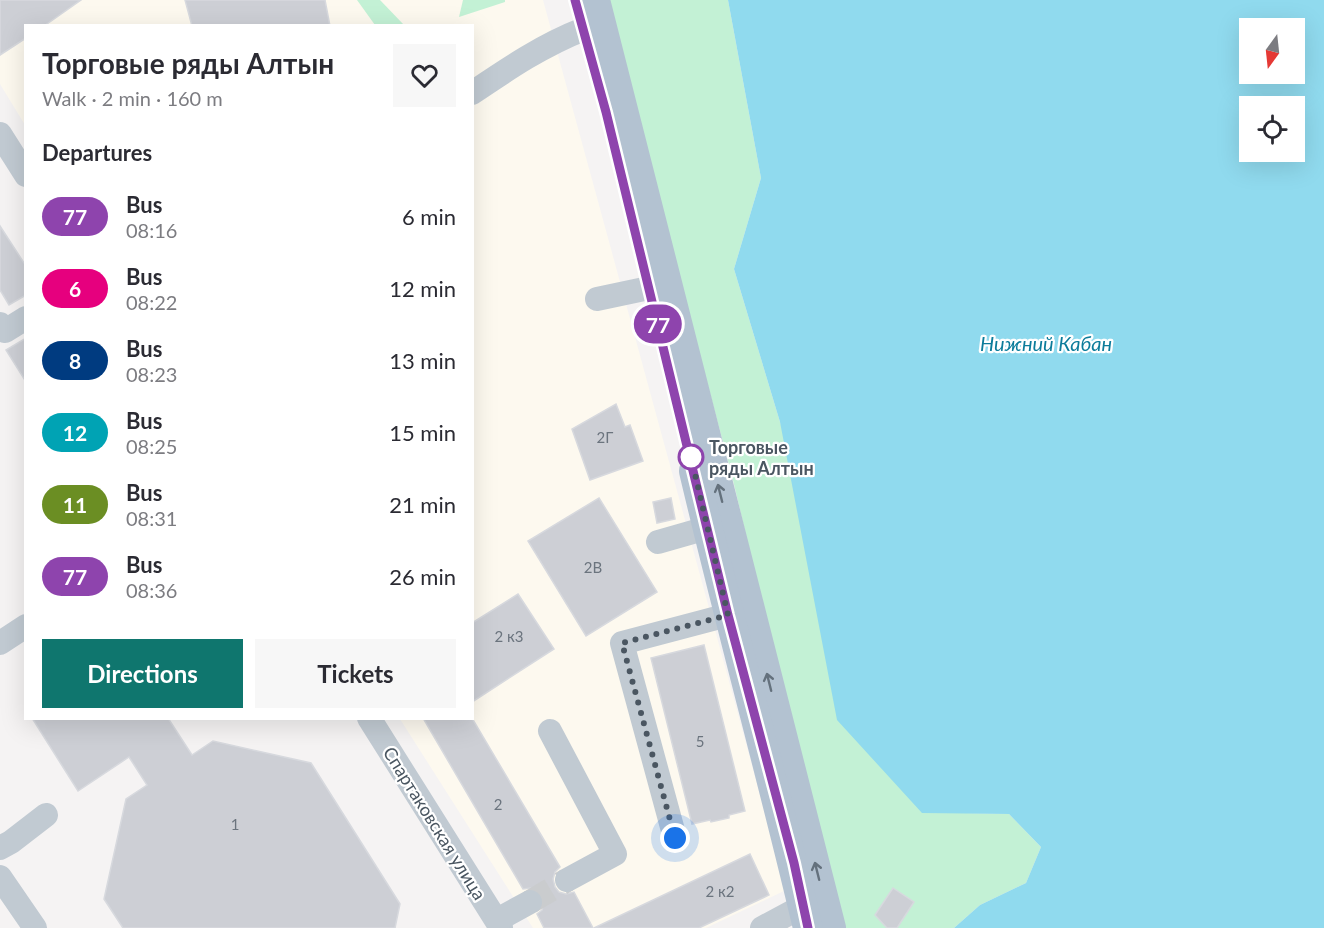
<!DOCTYPE html>
<html lang="en">
<head>
<meta charset="utf-8">
<style>
	body { margin:0; font-family:Lato,sans-serif; background:#f7f7f7; color:#2b2b33; height:100vh; display:flex; flex-direction:column; font-size:22px; white-space:nowrap }
	* { box-sizing:border-box; margin:0 }
	p { font-size:20px; color:#7c7c81 }
	.icon { flex:none; width:33px; height:33px; fill:none; stroke:currentColor; stroke-width:2; stroke-linecap:round; stroke-linejoin:round }
	.map { position:relative; flex:1; overflow:hidden }
	.sheet { position:absolute; left:24px; top:24px; width:450px; height:696px; display:flex; flex-direction:column; background:#fff; border-radius:0px; box-shadow:0 6px 24px #0002 }
	.sheet>* { flex:none }
	.badge { padding:0 12px; border-radius:20px; font-size:21px; line-height:39px }
	.needle { width:39px; rotate:195deg }
	.tools { position:absolute; left:1239px; top:18px; display:grid; gap:12px }
	.tools a { display:grid; place-items:center; width:66px; height:66px; border-radius:0px; background:#fff; box-shadow:0 6px 24px #0002; font-size:30px }
	.you { position:absolute; width:30px; height:30px; margin:-15px; border:4px solid #fff; border-radius:50%; background:#1a73e8; box-shadow:0 0 0 9px #1a73e833 }
	.map>.badge { position:absolute; translate:-50% -50%; box-shadow:0 0 0 3px #fff }
	h2 { padding:0 18px; font-size:22px; line-height:54px }
	.round { display:grid; place-items:center; flex:none; width:63px; height:63px; border-radius:0px; background:#f7f7f7 }
	.summary { display:flex; align-items:center; justify-content:space-between; height:102px; padding:0 18px }
	h1 { font-size:28px; font-weight:700; line-height:45px }
	.action { display:flex; gap:12px; margin-top:auto; padding:12px 18px }
	.action a { flex:1; height:69px; border-radius:0px; background:#0f766e; color:#fff; font-size:24px; font-weight:700; line-height:69px; text-align:center }
	.action a+a { background:#f7f7f7; color:#2b2b33 }
	ul { padding:0; list-style:none }
	li { display:flex; align-items:center; gap:18px; height:72px; padding:0 18px }
	li div { flex:1 }
	li b { display:block; font-size:22px }
	li em { font-style:normal }
	li .badge { min-width:66px; font-weight:700; text-align:center }
	.map>svg:first-child { display:block }
	.commercial { fill:#fdf9ef }
	.green { fill:#c3f1d5 }
	.water { fill:#90daee; fill-rule:evenodd }
	.building { fill:#cdcfd5; stroke:#d7d9de; stroke-width:1.5 }
	.lines { fill:none; stroke-linecap:round; stroke-linejoin:round }
	.minor-tunnel { stroke:#caccce; stroke-width:24; stroke-dasharray:24 12; stroke-linecap:butt }
	.minor { stroke:#c1cad2; stroke-width:24 }
	.major { stroke:#b3c2d1; stroke-width:30 }
	.oneway { stroke:#64717d }
	.line-casing { stroke:#fff; stroke-width:14 }
	.line { stroke:#8e44ad; stroke-width:9 }
	.walk { stroke:#4a5661; stroke-width:6; stroke-dasharray:0 10.8 }
	.stop-dot { fill:#fff; stroke:#8e44ad; stroke-width:3 }
	.labels { text-anchor:middle; dominant-baseline:central; stroke-width:4.5; stroke-linejoin:round; paint-order:stroke }
	.number-label { font-size:15px; fill:#6b747e }
	.stop-label { font-size:18px; font-weight:bold; fill:#4a5661; stroke:#fff; text-anchor:start }
	.street-label { font-size:18px; fill:#4a5661; stroke:#fff }
	.water-label { font-size:20px; font-style:italic; fill:#0c7c9b; stroke:#fff }
</style>
</head>
<body>
<div class="map">
<svg width="1324" height="928" viewBox="0 0 1324 928">
	<rect width="100%" height="100%" fill="#f5f3f3"/>
	<path class="commercial" d="M0,0H543L786,890L706,928H533L400,719L472,718V26H26L25,125L0,84Z"/>
	<g class="green">
		<path d="M357,0H380L404,25H375Z"/>
		<path d="M463,0H505V2L459,17Z"/>
		<path d="M601,0H728L761,178L734,269L780,422L922,812L1009,814L1041,847L1026,883L980,905L954,928H839L732,476L677,269Z"/>
	</g>
	<path class="water" d="M728,0H1324V928H954L980,905L1026,883L1041,847L1009,814L922,813L837,720L780,422L734,269L761,178ZM1250,28H1294V74H1250ZM1250,106H1294V152H1250Z"/>
	<g class="building">
		<path d="M0,0H81L44,26H26V38L0,55Z"/>
		<path d="M185,0H325L330,26H192Z"/>
		<path d="M0,226L26,266V295L9,305L0,290Z"/>
		<path d="M26,338V382L6,350Z"/>
		<path d="M616,404L625,427L630,425L643,461L590,480L572,429Z"/>
		<path d="M599,498L657,592L586,636L528,541Z"/>
		<path d="M671,498L675,519L657,523L653,502Z"/>
		<path d="M518,594L554,649L472,702V623Z"/>
		<path d="M704,645L745,811L729,815V818L711,822L710,820L692,824L651,658Z"/>
		<path d="M32,718H168L192,755L213,741L311,763L400,904L395,928H123L104,899L126,799L147,785L129,757L78,791Z"/>
		<path d="M423,718H472L560,867L555,872L553,879L555,887L559,892L566,894L574,892L593,928H544L537,914L542,910L544,903L542,895L538,890L531,888L523,889Z"/>
		<path d="M750,854L769,895L699,928H594Z"/>
		<path d="M893,888L914,902L897,928H887L875,915Z"/>
	</g>
	<g class="lines">
		<path class="minor-tunnel" d="M530,902L567,880"/>
		<g class="minor">
			<path d="M472,93C509,68 543,45 584,29"/>
			<path d="M0,134L26,175"/>
			<path d="M597,299L649,288"/>
			<path d="M0,324L5,331L26,318"/>
			<path d="M658,542L707,528"/>
			<path d="M0,643L26,626"/>
			<path d="M369,718L501,928"/>
			<path d="M550,731L615,854L567,880"/>
			<path d="M675,838L622,643L728,615"/>
			<path d="M0,848L11,842L46,815"/>
			<path d="M0,877L35,928"/>
			<path d="M497,920L530,902"/>
			<path d="M762,928L803,906"/>
		</g>
		<g class="major">
			<path d="M595,0L831,928"/>
			<path d="M694,471C730,624 772,775 808,928"/>
		</g>
	</g>
	<defs><path id="oneway-shaft" d="M-6 0H5M1.5-3L5.5 0L1.5 3" fill="none" stroke-width="1.6" stroke-linecap="round" stroke-linejoin="round" transform="scale(1.5)"/></defs>
	<g class="oneway">
		<use href="#oneway-shaft" transform="translate(720 493) rotate(-104)"/>
		<use href="#oneway-shaft" transform="translate(769 682) rotate(-104)"/>
		<use href="#oneway-shaft" transform="translate(817 871) rotate(-104)"/>
	</g>
	<g class="lines">
		<defs>
			<path id="line" d="M575,0L606,112L728,615L794,863L808,928"/>
		</defs>
		<use href="#line" class="line-casing"/>
		<use href="#line" class="line"/>
		<path class="walk" d="M675,838L622,643L728,615L691,457"/>
	</g>
	<circle class="stop-dot" cx="691" cy="457" r="12"/>
	<g class="labels">
		<g class="number-label">
			<text x="605" y="437">2Г</text>
			<text x="593" y="567">2В</text>
			<text x="509" y="636">2 к3</text>
			<text x="700" y="741">5</text>
			<text x="498" y="804">2</text>
			<text x="235" y="824">1</text>
			<text x="720" y="891">2 к2</text>
		</g>
		<g class="stop-label">
			<text x="709" y="447">Торговые<tspan x="709" dy="21">ряды Алтын</tspan></text>
		</g>
		<g class="street-label">
			<text transform="translate(435 823) rotate(58)">Спартаковская улица</text>
		</g>
		<g class="water-label">
			<text x="1046" y="343">Нижний Кабан</text>
		</g>
	</g>
</svg>
<div class="tools">
<a><svg class="needle" viewBox="-14 -14 28 28"><path d="M0-13l5 13h-10z" fill="#e53935"/><path d="M0 13l5-13h-10z" fill="#7c7c81"/></svg></a>
<a><svg class="icon" aria-label="locate" viewBox="0 0 24 24"><circle cx="12" cy="12" r="6"/><path d="M12 2v4M12 18v4M2 12h4M18 12h4"/></svg></a>
</div>
<div class="you" style="left:675px;top:838px"></div>
<b class="badge" style="left:658px;top:324px;background:#8e44ad;color:#fff">77</b>
<section class="sheet">
<div class="summary"><div><h1>Торговые ряды Алтын</h1><p>Walk · 2 min · 160 m</p></div><a class="round"><svg class="icon" aria-label="heart" viewBox="0 0 24 24"><path d="M12 20l-8-8c-3-5 5-10 8-4 3-6 11-1 8 4z"/></svg></a></div>
<h2>Departures</h2>
<ul>
<li><span class="badge" style="background:#8e44ad;color:#fff">77</span><div><b>Bus</b><p>08:16</p></div><em>6 min</em></li>
<li><span class="badge" style="background:#e6007e;color:#fff">6</span><div><b>Bus</b><p>08:22</p></div><em>12 min</em></li>
<li><span class="badge" style="background:#003b80;color:#fff">8</span><div><b>Bus</b><p>08:23</p></div><em>13 min</em></li>
<li><span class="badge" style="background:#00a3b4;color:#fff">12</span><div><b>Bus</b><p>08:25</p></div><em>15 min</em></li>
<li><span class="badge" style="background:#6b8e23;color:#fff">11</span><div><b>Bus</b><p>08:31</p></div><em>21 min</em></li>
<li><span class="badge" style="background:#8e44ad;color:#fff">77</span><div><b>Bus</b><p>08:36</p></div><em>26 min</em></li>
</ul>
<div class="action"><a>Directions</a><a>Tickets</a></div>
</section>
</div>
</body>
</html>
